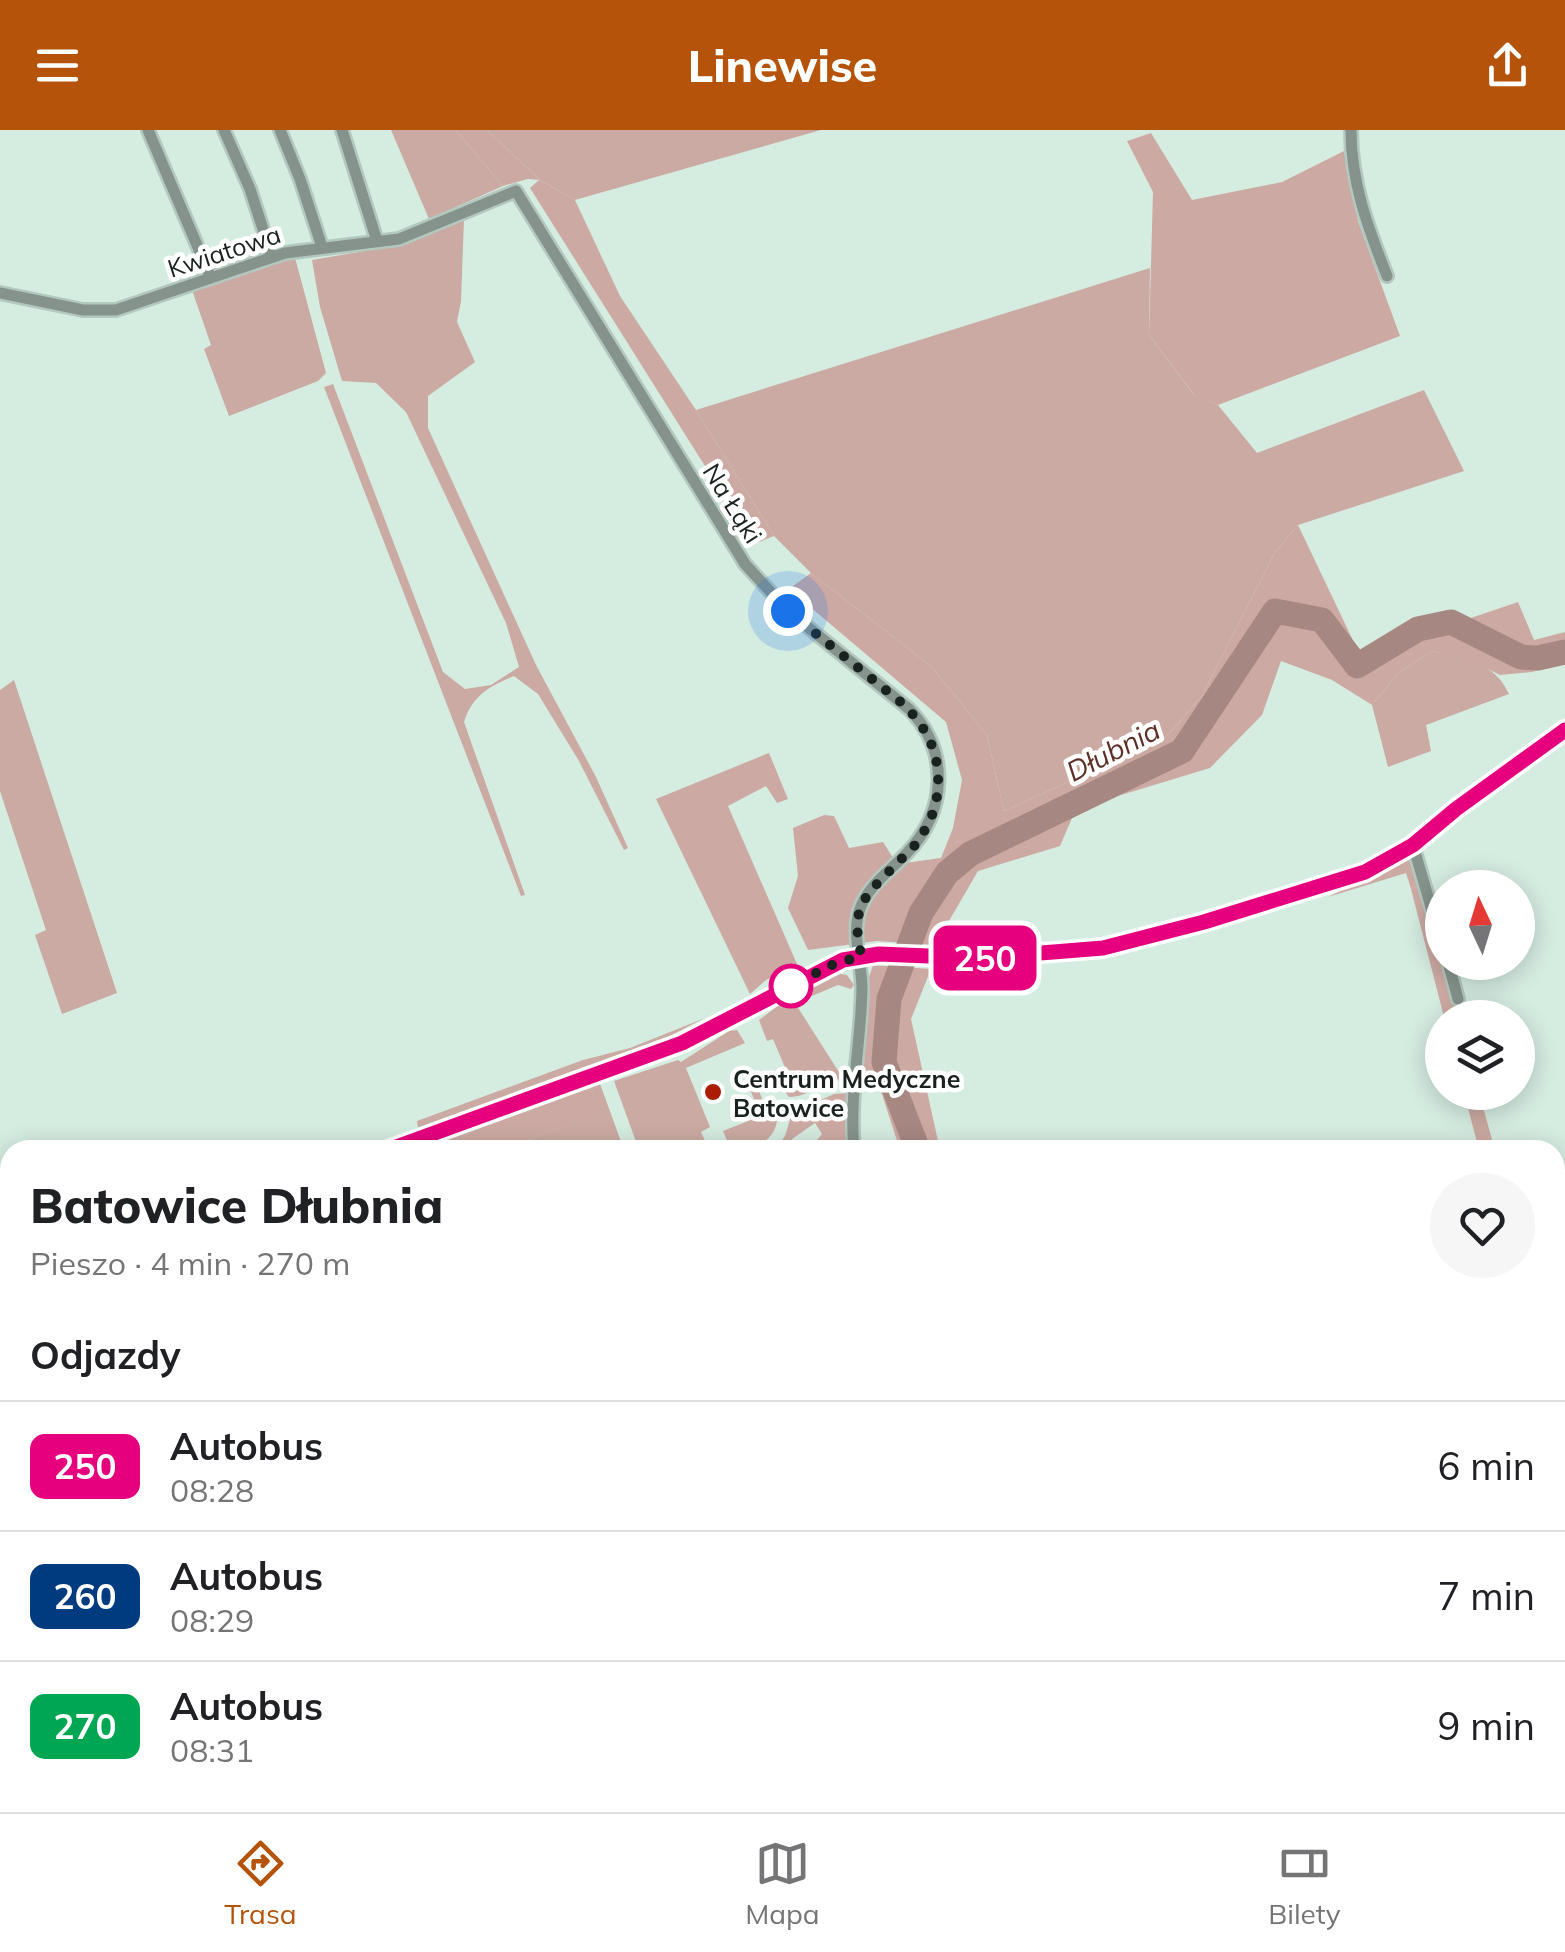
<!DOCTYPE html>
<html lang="pl">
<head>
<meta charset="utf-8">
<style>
	body { margin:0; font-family:Mulish,sans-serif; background:#f6f6f6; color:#202124; height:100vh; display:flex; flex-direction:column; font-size:38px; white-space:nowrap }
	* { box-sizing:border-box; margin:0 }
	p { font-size:32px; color:#757577 }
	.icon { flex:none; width:55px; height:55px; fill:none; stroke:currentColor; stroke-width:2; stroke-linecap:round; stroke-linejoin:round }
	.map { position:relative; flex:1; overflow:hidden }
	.drawer { position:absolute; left:0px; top:1010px; width:1565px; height:672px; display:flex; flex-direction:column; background:#fff; border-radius:30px 30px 0 0; box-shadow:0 5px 25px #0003 }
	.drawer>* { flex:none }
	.badge { padding:0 20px; border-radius:15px; font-size:35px; line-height:65px }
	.needle { width:65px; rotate:356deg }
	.buttons { position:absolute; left:1425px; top:740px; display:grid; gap:20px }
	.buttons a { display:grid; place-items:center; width:110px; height:110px; border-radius:50%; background:#fff; box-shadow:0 5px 25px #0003; font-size:50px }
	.you { position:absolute; width:50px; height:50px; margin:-25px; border:8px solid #fff; border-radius:50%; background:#1a73e8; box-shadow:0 0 0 15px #1a73e833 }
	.map>.badge { position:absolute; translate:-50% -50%; box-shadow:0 0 0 5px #fff }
	h2 { padding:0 30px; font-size:38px; line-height:90px }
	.round { display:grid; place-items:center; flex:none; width:105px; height:105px; border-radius:52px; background:#f6f6f6 }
	.summary { display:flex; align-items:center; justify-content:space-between; height:170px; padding:0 30px }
	h1 { font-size:48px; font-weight:800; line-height:75px }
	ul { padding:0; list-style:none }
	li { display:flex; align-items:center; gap:30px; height:130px; padding:0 30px; border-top:2px solid #e0e0e0 }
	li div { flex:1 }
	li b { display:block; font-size:38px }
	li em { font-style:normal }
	li .badge { min-width:110px; font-weight:700; text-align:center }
	header { display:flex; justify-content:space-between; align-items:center; height:130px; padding:0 30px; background:#b45309; color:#fff; font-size:45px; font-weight:800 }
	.tab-bar { display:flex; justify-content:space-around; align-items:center; height:140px; border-top:2px solid #e0e0e0; background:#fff; font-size:28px; color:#757577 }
	.tab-bar a { display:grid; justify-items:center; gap:5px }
	.tab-bar .selected { color:#b45309 }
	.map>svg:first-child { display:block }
	.green { fill:#cbaaa3 }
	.forest { fill:#ccaaa3 }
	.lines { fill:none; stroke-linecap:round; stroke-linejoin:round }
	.river { stroke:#a78781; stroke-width:25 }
	.street-casing { stroke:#b3c8be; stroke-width:16 }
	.secondary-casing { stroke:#b3c8be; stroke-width:20 }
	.street { stroke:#85938c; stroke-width:11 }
	.secondary { stroke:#576b62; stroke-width:15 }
	.rail-casing { stroke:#3f4b45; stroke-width:8 }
	.rail { stroke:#fff; stroke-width:4; stroke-dasharray:11; stroke-linecap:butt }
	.line-casing { stroke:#fff; stroke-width:22 }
	.line { stroke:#e6007e; stroke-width:15 }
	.walk { stroke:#19221e; stroke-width:10; stroke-dasharray:0 18 }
	.stop-dot { fill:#fff; stroke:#e6007e; stroke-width:5 }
	.poi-dot { fill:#ab1c05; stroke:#fff; stroke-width:4 }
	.labels { text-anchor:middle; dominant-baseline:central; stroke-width:9; stroke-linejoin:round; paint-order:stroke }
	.street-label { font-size:25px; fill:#19221e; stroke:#fff }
	.poi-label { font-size:25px; font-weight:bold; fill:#19221e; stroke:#fff; text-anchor:start }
	.water-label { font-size:28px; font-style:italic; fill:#5e2f26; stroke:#fff }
</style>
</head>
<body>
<header><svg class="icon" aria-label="menu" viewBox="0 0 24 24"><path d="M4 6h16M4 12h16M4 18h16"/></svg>Linewise<svg class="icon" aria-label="share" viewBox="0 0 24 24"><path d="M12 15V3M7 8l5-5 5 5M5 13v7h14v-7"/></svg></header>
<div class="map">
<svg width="1565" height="1682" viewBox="0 0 1565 1682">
	<rect width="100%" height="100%" fill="#d5ece1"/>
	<g class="green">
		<path d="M391,0H456L503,56L429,89Z"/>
		<path d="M487,0H821L575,70L540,50Z"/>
		<path d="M464,89L461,171L457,192L475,232L428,266V298L536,535L596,647L628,718L624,720L579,631L538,564L514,546C489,556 472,566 464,592L525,765L521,766L324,257L333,254L443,542L465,559L491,555L519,537L506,493L406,282L376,253L342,251L320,177L312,130L399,115Z"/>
		<path d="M294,124L326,243L318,251L229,286L204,219L211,215L192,160Z"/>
		<path d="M1150,138L1149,205L1194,265L1218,275L1257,323L1424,260L1464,341L1298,395L1275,422L1202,566L1164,609L1004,681L987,605L931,536L811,443L774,406L696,280Z"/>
		<path d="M1433,521C1466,530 1494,531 1509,564L1426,595L1431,621L1388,637L1372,575L1399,542Z"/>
		<path d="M14,550L117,863L62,884L35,805L46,800L0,661V560Z"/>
		<path d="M1407,728L1417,741L1420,756L1411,759L1406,743L1328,767Z"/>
		<path d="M835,843L847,845L854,855L851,859L838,855L795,873L844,950C824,950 810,967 789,967L783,959L792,954L773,909L767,911L759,890L791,866Z"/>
		<path d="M705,888L648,917L418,998L417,991L583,930L630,918Z"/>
		<path d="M737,900L745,913L686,938L710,997L701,1002L709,1020H639L614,951L678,930L681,932L729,901Z"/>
		<path d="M599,951L624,1020H501L600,983L590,954Z"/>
		<path d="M756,954L766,978L777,976C782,1015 751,1020 721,1020L729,1015L723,1001L761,986L749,957Z"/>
		<path d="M805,977L815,993L792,1009L794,1014L789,1020H775L785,1006L792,983Z"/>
		<path d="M1565,1106V1227L1555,1185V1109Z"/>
		<path d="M1565,1585V1682H1428L1421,1676L1427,1672H1555V1591Z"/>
	</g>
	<g class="forest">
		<path d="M456,0H487L540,50L575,70L620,166L696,280L774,406L754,414L530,58L539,50L528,49L503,56Z"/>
		<path d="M1151,3L1192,70L1282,52L1344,21L1358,91L1400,206L1218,275L1195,266L1149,205L1153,62L1127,11Z"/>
		<path d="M1298,395L1359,523C1394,502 1422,471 1462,491L1518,472L1534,510L1565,502V533L1532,542L1500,545L1476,533L1433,521L1399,542L1372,575L1332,550L1281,531L1262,585L1210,638L1108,669L1072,688L1060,716L978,741L935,815L877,811L808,820L788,778L798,746L793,698L824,685L834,686L849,718L883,712L897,734L941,728L953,698L962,650L946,592L789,459L811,443L931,536L987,605L1004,681L1164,609L1202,566L1275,422Z"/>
		<path d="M769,623L788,669L777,673L766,656L728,676L797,834L766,850L750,864L656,669Z"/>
		<path d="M1420,756L1458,887H1444L1411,759Z"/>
		<path d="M873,835L931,839L911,889L940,1020H900L880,958L862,956L867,853Z"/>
		<path d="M590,954L601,983L501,1020H402Z"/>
		<path d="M847,963L846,1020H809L822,1004L805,977L834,964Z"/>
		<path d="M1464,963H1479L1495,1020H1479Z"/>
		<path d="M1555,1229L1565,1273V1353L1555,1315Z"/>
	</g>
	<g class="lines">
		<g class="river">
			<path d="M918,1020L884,932L889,869L921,783L947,743L970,724L1182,621L1275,481L1322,490L1357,536L1418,499L1451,492L1521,527L1538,528L1565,522"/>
			<path d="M1377,1672L1383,1682"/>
		</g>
		<defs>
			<g id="street">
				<path d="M148,0L211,148"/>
				<path d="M224,0L250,59L272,127"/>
				<path d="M280,0L300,49L322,117"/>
				<path d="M342,0L377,111"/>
				<path d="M1351,0C1351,53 1368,98 1387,146"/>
				<path d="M0,163L83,180H116L285,123L399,109L516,61L745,434L788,481L909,579C950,621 947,681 907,723C890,741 866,757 859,782C852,805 862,835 862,859C861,912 849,966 854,1020"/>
				<path d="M1413,715L1442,815"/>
				<path d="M1448,832L1458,869"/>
				<path d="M0,1411H10"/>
				<path d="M1135,1672L1141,1682"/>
				<path d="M1347,1672L1354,1682"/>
				<path d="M76,1682L118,1672"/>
				<path d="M1239,1682L1252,1672"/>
			</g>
			<g id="secondary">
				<path d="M388,1020L682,913L843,831L879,824L978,828L1103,818L1204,792L1365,741L1415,714L1456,679L1565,600"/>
				<path d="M0,1147L10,1139"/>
			</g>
		</defs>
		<use href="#street" class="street-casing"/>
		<use href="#secondary" class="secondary-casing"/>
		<use href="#street" class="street"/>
		<use href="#secondary" class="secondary"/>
		<defs>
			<g id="rail">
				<path d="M1555,1559L1565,1553"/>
				<path d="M1348,1682L1364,1672"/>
			</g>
		</defs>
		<use href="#rail" class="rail-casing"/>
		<use href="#rail" class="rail"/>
	</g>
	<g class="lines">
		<defs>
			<path id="line" d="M388,1020L682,913L843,830L879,824L978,828L1103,818L1204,792L1365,742L1413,715L1456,679L1565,600"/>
		</defs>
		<use href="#line" class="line-casing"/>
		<use href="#line" class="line"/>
		<path class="walk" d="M788,481L908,578L928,605L936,627L939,659L931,689L918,712L868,763L859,782L857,798L861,826L832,835L781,861L791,856"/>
	</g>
	<circle class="stop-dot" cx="791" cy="856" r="20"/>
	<circle class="poi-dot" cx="713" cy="962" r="10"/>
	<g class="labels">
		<g class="street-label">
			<text transform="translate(224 121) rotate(-18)">Kwiatowa</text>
			<text transform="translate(733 373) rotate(58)">Na Łąki</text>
		</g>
		<g class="poi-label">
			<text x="733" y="948">Centrum Medyczne<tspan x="733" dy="29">Batowice</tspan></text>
		</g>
		<g class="water-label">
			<text transform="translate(1113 620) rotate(-27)">Dłubnia</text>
		</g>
	</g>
</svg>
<div class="buttons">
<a><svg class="needle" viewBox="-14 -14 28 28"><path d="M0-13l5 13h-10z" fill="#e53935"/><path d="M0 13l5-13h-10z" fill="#757577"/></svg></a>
<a><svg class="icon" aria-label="layers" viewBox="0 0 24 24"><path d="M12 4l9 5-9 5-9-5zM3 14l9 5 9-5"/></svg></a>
</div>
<div class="you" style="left:788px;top:481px"></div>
<b class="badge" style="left:985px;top:828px;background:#e6007e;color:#fff">250</b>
<section class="drawer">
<div class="summary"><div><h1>Batowice Dłubnia</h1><p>Pieszo · 4 min · 270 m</p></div><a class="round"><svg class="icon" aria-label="heart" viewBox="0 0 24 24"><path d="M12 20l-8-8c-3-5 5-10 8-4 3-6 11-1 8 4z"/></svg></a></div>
<h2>Odjazdy</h2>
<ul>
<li><span class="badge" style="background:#e6007e;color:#fff">250</span><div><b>Autobus</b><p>08:28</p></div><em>6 min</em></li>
<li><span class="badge" style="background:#003b80;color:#fff">260</span><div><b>Autobus</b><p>08:29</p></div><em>7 min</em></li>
<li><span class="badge" style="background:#00a651;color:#fff">270</span><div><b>Autobus</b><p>08:31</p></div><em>9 min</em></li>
</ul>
</section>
</div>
<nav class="tab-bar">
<a class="selected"><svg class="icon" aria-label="directions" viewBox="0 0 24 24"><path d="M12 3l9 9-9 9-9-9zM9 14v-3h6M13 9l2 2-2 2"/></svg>Trasa</a>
<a><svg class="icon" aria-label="map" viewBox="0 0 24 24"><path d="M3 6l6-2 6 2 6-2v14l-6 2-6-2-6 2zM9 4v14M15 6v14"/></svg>Mapa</a>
<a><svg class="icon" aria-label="tickets" viewBox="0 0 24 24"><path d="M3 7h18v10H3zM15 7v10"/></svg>Bilety</a>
</nav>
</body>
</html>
